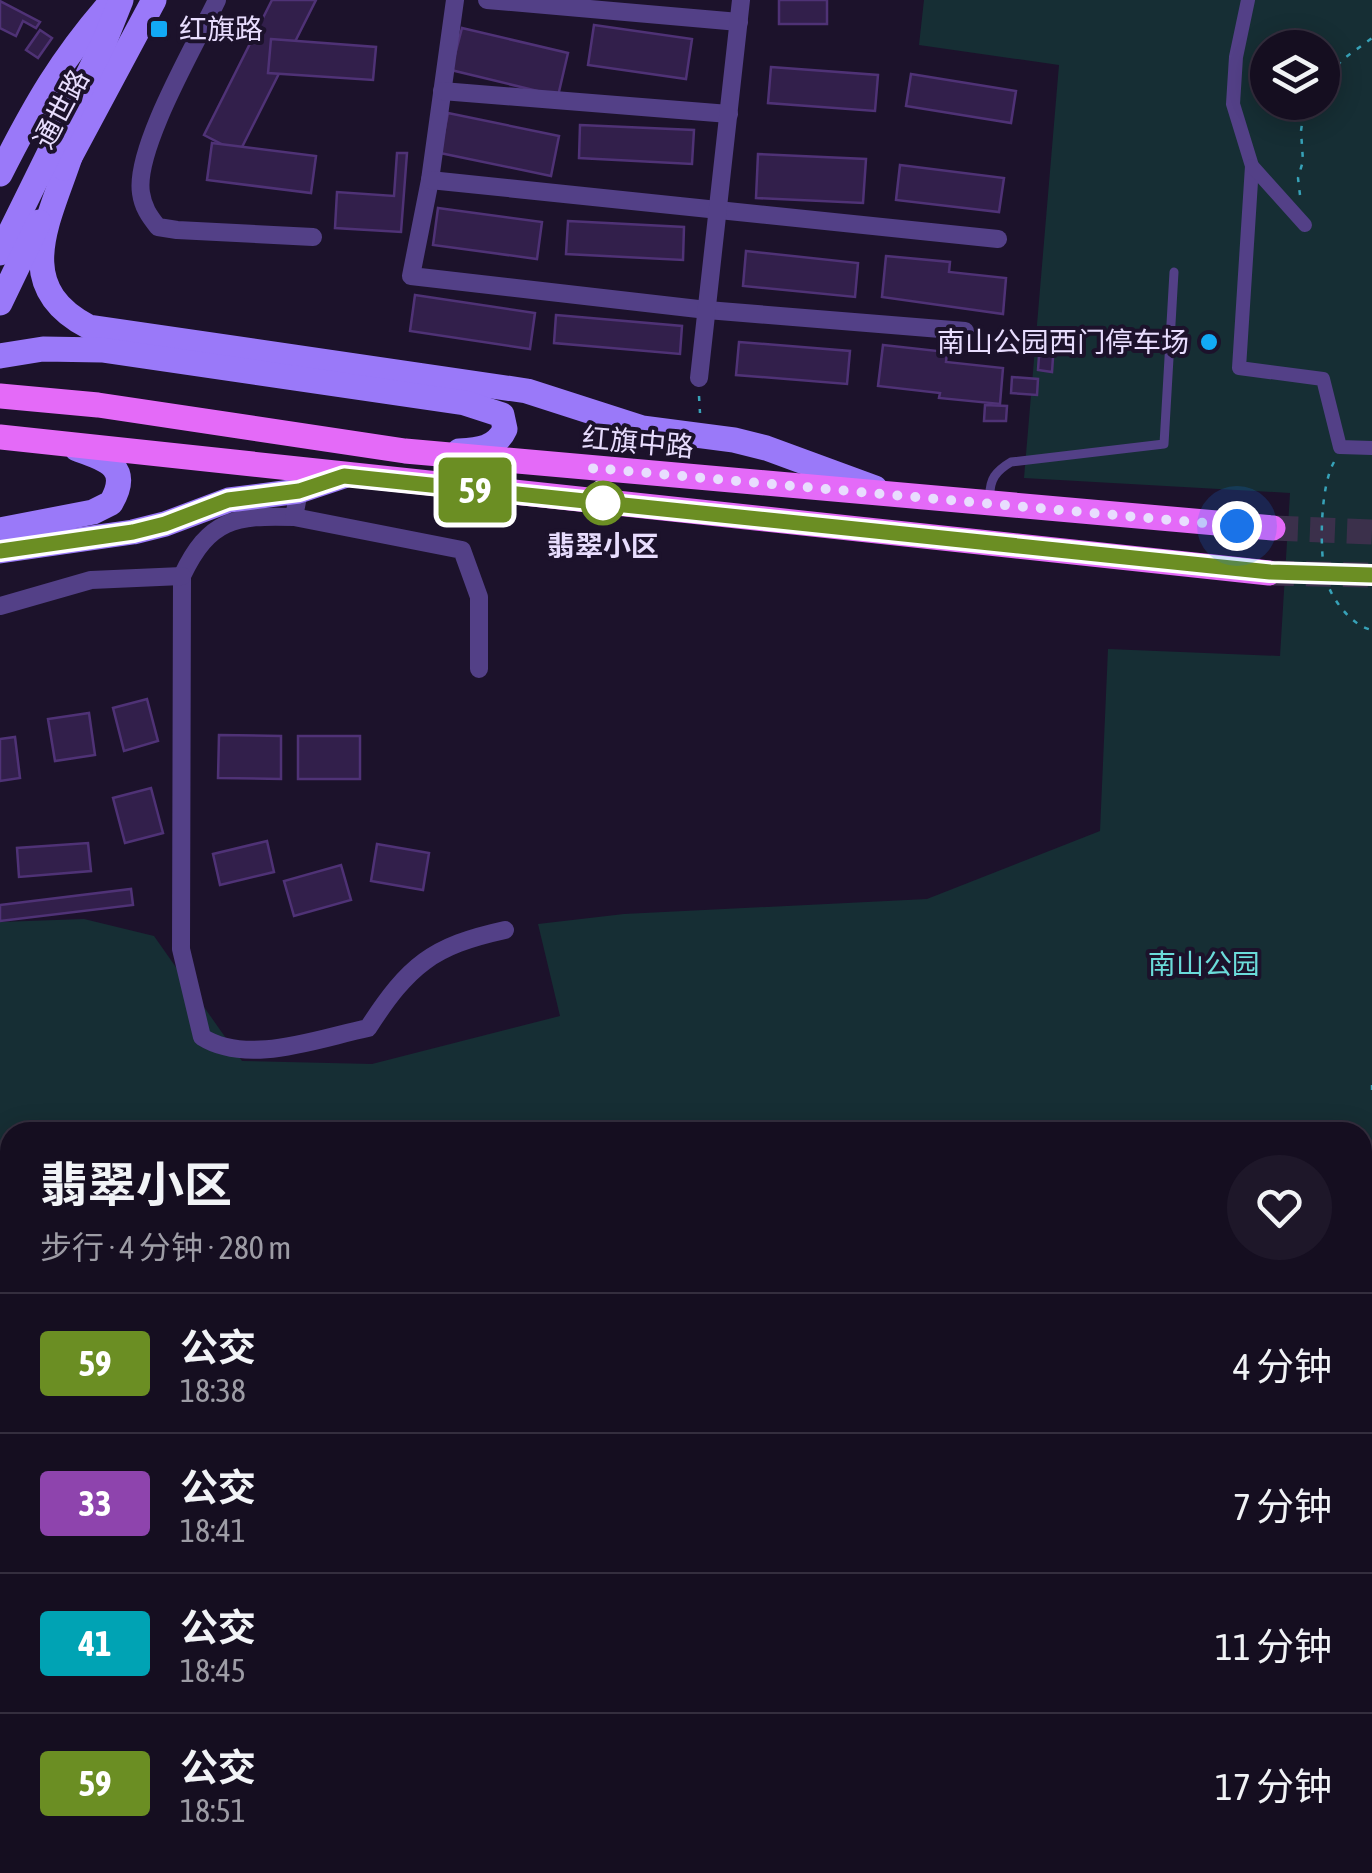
<!DOCTYPE html>
<html lang="zh">
<head>
<meta charset="utf-8">
<style>
	body { margin:0; font-family:"Asap Condensed","Noto Sans SC",sans-serif; background:#1e1729; color:#f1f3f6; height:100vh; display:flex; flex-direction:column; font-size:38px; white-space:nowrap }
	* { box-sizing:border-box; margin:0 }
	p { font-size:32px; color:#9d9ca5 }
	.icon { flex:none; width:55px; height:55px; fill:none; stroke:currentColor; stroke-width:2; stroke-linecap:round; stroke-linejoin:round }
	.map { position:relative; flex:1; overflow:hidden }
	.sheet { position:absolute; left:0px; top:1122px; width:1372px; height:752px; display:flex; flex-direction:column; background:#150e20; border-radius:30px 30px 0 0; box-shadow:0 5px 25px #0003,0 0 0 2px #342e3e }
	.sheet>* { flex:none }
	.badge { padding:0 20px; border-radius:8px; font-size:35px; line-height:65px }
	.buttons { position:absolute; left:1250px; top:30px; display:grid; gap:20px }
	.buttons a { display:grid; place-items:center; width:90px; height:90px; border-radius:50%; background:#150e20; box-shadow:0 5px 25px #0003,0 0 0 2px #342e3e; font-size:50px }
	.you { position:absolute; width:50px; height:50px; margin:-25px; border:8px solid #fff; border-radius:50%; background:#1a73e8; box-shadow:0 0 0 15px #1a73e833 }
	.map>.badge { position:absolute; translate:-50% -50%; box-shadow:0 0 0 5px #fff }
	.round { display:grid; place-items:center; flex:none; width:105px; height:105px; border-radius:52px; background:#1e1729 }
	.headline { display:flex; align-items:center; justify-content:space-between; height:170px; padding:0 40px }
	h1 { font-size:48px; font-weight:700; line-height:75px }
	ul { padding:0; list-style:none }
	li { display:flex; align-items:center; gap:30px; height:140px; padding:0 40px; border-top:2px solid #342e3e }
	li div { flex:1 }
	li b { display:block; font-size:38px }
	li em { font-style:normal }
	li .badge { min-width:110px; font-weight:700; text-align:center }
	.map>svg:first-child { display:block }
	.green { fill:#162e34; fill-rule:evenodd }
	.building { fill:#321f4b; stroke:#4f3276; stroke-width:2.5 }
	.lines { fill:none; stroke-linecap:round; stroke-linejoin:round }
	.primary-tunnel { stroke:#3b304b; stroke-width:25; stroke-dasharray:25 12; stroke-linecap:butt }
	.path { stroke:#37a2b8; stroke-width:2.5; stroke-dasharray:5 8; stroke-linecap:butt }
	.service { stroke:#534087; stroke-width:9 }
	.pedestrian { stroke:#534087; stroke-width:14 }
	.minor { stroke:#534087; stroke-width:18 }
	.secondary { stroke:#9a79f9; stroke-width:25 }
	.primary { stroke:#e46af8; stroke-width:25 }
	.line-casing { stroke:#fff; stroke-width:22 }
	.line { stroke:#6b8e23; stroke-width:15 }
	.walk { stroke:#e8ddfe; stroke-width:10; stroke-dasharray:0 18 }
	.poi-dot { fill:#12a9f5; stroke:#1c122b; stroke-width:4 }
	.stop-dot { fill:#fff; stroke:#6b8e23; stroke-width:5 }
	.labels { text-anchor:middle; dominant-baseline:central; stroke-width:8; stroke-linejoin:round; paint-order:stroke }
	.poi-label { font-size:28px; fill:#e8ddfe; stroke:#1c122b; text-anchor:start }
	.street-label { font-size:28px; fill:#e8ddfe; stroke:#1c122b }
	.stop-label { font-size:28px; font-weight:bold; fill:#e8ddfe; stroke:#1c122b }
	.park-label { font-size:28px; fill:#6bdcda; stroke:#1c122b }
</style>
</head>
<body>
<div class="map">
<svg width="1372" height="1873" viewBox="0 0 1372 1873">
	<rect width="100%" height="100%" fill="#1c122b"/>
	<g class="green">
		<path d="M924,0H1372V1873H718L722,1865H1362V1132H10V1284L0,1281V922L84,919L154,936L242,1061L372,1064L560,1016L538,924L624,914L927,899L1100,831L1108,649L1280,656L1290,493L1024,478L1059,65L919,45ZM1268,48H1322V102H1268Z"/>
		<path d="M0,1303L10,1305V1865H679L676,1873H0Z"/>
	</g>
	<g class="building">
		<path d="M272,0H316L239,153L204,135Z"/>
		<rect x="779" y="0" width="48" height="24"/>
		<path d="M0,1L40,22L36,28L23,21L16,36L0,28Z"/>
		<path d="M594,25L692,39L686,79L588,65Z"/>
		<path d="M462,28L568,53L558,96L451,70Z"/>
		<path d="M40,30L52,38L38,58L26,50Z"/>
		<path d="M271,39L376,47L373,80L268,73Z"/>
		<path d="M771,67L878,75L875,111L768,103Z"/>
		<path d="M911,74L1016,91L1011,123L906,106Z"/>
		<path d="M448,113L559,136L551,176L440,153Z"/>
		<path d="M580,125L694,130L692,164L579,158Z"/>
		<path d="M212,143L316,156L311,193L207,180Z"/>
		<path d="M397,153H407L401,232L335,228L337,192L394,196Z"/>
		<path d="M758,154L866,159L863,203L756,198Z"/>
		<path d="M900,165L1004,178L999,212L896,200Z"/>
		<path d="M438,208L542,222L537,259L433,245Z"/>
		<path d="M568,221L684,227L683,260L566,254Z"/>
		<path d="M746,251L858,263L855,297L743,286Z"/>
		<path d="M886,256L950,262L949,272L1006,278L1003,314L882,297Z"/>
		<path d="M415,295L535,313L530,349L410,331Z"/>
		<path d="M556,315L682,326L680,354L554,343Z"/>
		<path d="M739,342L850,351L847,384L736,375Z"/>
		<path d="M1040,342L1054,343L1052,372L1038,370Z"/>
		<path d="M883,345L947,352L946,362L1003,368L1000,404L939,398L940,393L878,386Z"/>
		<path d="M1012,377L1038,379L1037,395L1011,393Z"/>
		<path d="M985,405L1007,406L1006,421H984Z"/>
		<path d="M147,699L158,741L124,751L113,708Z"/>
		<path d="M89,713L95,755L55,761L48,719Z"/>
		<path d="M219,735L281,736V779L218,778Z"/>
		<rect x="298" y="736" width="62" height="43"/>
		<path d="M15,737L20,778L0,781V739Z"/>
		<path d="M151,788L163,833L125,843L113,798Z"/>
		<path d="M267,841L274,872L220,885L213,854Z"/>
		<path d="M88,843L91,871L19,877L17,848Z"/>
		<path d="M377,844L429,853L423,890L371,881Z"/>
		<path d="M341,865L351,900L294,916L284,881Z"/>
		<path d="M131,889L133,905L0,921V905Z"/>
	</g>
	<g class="lines">
		<g class="primary-tunnel">
			<path d="M1273,528L1372,532"/>
			<path d="M1269,573L1372,575"/>
		</g>
		<g class="path">
			<path d="M1322,87L1342,60L1372,38"/>
			<path d="M1300,195L1298,178L1303,161L1301,131L1305,102"/>
			<path d="M699,396L700,413"/>
			<path d="M1334,462C1320,487 1319,552 1326,579C1331,599 1352,626 1372,630"/>
			<path d="M1372,1085V1095"/>
			<path d="M1362,1297L1372,1237"/>
			<path d="M0,1340H10"/>
			<path d="M0,1433L10,1435"/>
			<path d="M1362,1795L1372,1804"/>
			<path d="M1362,1812L1372,1815"/>
			<path d="M192,1865L193,1873"/>
			<path d="M15,1873L25,1865"/>
			<path d="M198,1873L200,1865"/>
			<path d="M700,1873L704,1865"/>
		</g>
		<path class="service" d="M990,498C989,479 996,471 1011,462L1164,444L1174,272"/>
		<g class="pedestrian">
			<path d="M1248,0L1236,57L1233,104L1252,166L1239,368L1323,379L1340,447L1372,448"/>
			<path d="M1252,166L1305,225"/>
		</g>
		<g class="minor">
			<path d="M217,0C196,44 134,149 141,193C143,207 149,216 158,227L177,230L313,237"/>
			<path d="M455,0L430,180L411,276L707,310L965,331"/>
			<path d="M487,0L739,22"/>
			<path d="M442,91L729,114"/>
			<path d="M430,180L998,239"/>
			<path d="M699,378L741,0"/>
			<path d="M299,491L294,517C235,515 209,519 182,576L181,949L202,1037C248,1066 319,1038 368,1028C409,965 432,946 505,930"/>
			<path d="M294,517L462,550L479,597V669"/>
			<path d="M0,606L91,580L182,576"/>
		</g>
		<g class="secondary">
			<path d="M71,154C50,219 9,286 89,327L527,391L642,428L734,440L766,448L875,488"/>
			<path d="M64,168L154,0"/>
			<path d="M0,174C34,107 62,57 113,0"/>
			<path d="M0,253L105,40L121,0"/>
			<path d="M0,303L39,222"/>
			<path d="M0,356L43,349L102,350L465,403L502,415L505,429C496,449 478,450 459,451"/>
			<path d="M0,530L93,512L111,503C132,467 106,459 77,449"/>
			<path d="M0,551L133,532L165,524L229,500L299,491L344,476"/>
		</g>
		<g class="primary">
			<path d="M0,396L98,405L405,451L1273,528"/>
			<path d="M0,437L1269,573"/>
		</g>
	</g>
	<g class="lines">
		<defs>
			<path id="line" d="M0,551L133,532L165,524L228,500L299,491L344,476L1270,572L1372,575"/>
		</defs>
		<use href="#line" class="line-casing"/>
		<use href="#line" class="line"/>
		<path class="walk" d="M603,503L593,468L1237,526"/>
	</g>
	<g class="poi-dot">
		<rect x="149" y="19" width="20" height="20" rx="5"/>
		<circle cx="1209" cy="342" r="10"/>
	</g>
	<circle class="stop-dot" cx="603" cy="503" r="20"/>
	<g class="labels">
		<g class="poi-label">
			<text x="179" y="29">红旗路</text>
			<text x="1189" y="342" text-anchor="end">南山公园西门停车场</text>
		</g>
		<g class="street-label">
			<text transform="translate(61 109) rotate(-62)">通世路</text>
			<text transform="translate(638 442) rotate(5)">红旗中路</text>
		</g>
		<g class="stop-label">
			<text x="603" y="546">翡翠小区</text>
		</g>
		<g class="park-label">
			<text x="1204" y="964">南山公园</text>
		</g>
	</g>
</svg>
<div class="buttons">
<a><svg class="icon" aria-label="layers" viewBox="0 0 24 24"><path d="M12 4l9 5-9 5-9-5zM3 14l9 5 9-5"/></svg></a>
</div>
<div class="you" style="left:1237px;top:526px"></div>
<b class="badge" style="left:475px;top:490px;background:#6b8e23;color:#fff">59</b>
<section class="sheet">
<div class="headline"><div><h1>翡翠小区</h1><p>步行 · 4 分钟 · 280 m</p></div><a class="round"><svg class="icon" aria-label="heart" viewBox="0 0 24 24"><path d="M12 20l-8-8c-3-5 5-10 8-4 3-6 11-1 8 4z"/></svg></a></div>
<ul>
<li><span class="badge" style="background:#6b8e23;color:#fff">59</span><div><b>公交</b><p>18:38</p></div><em>4 分钟</em></li>
<li><span class="badge" style="background:#8e44ad;color:#fff">33</span><div><b>公交</b><p>18:41</p></div><em>7 分钟</em></li>
<li><span class="badge" style="background:#00a3b4;color:#fff">41</span><div><b>公交</b><p>18:45</p></div><em>11 分钟</em></li>
<li><span class="badge" style="background:#6b8e23;color:#fff">59</span><div><b>公交</b><p>18:51</p></div><em>17 分钟</em></li>
</ul>
</section>
</div>
</body>
</html>
